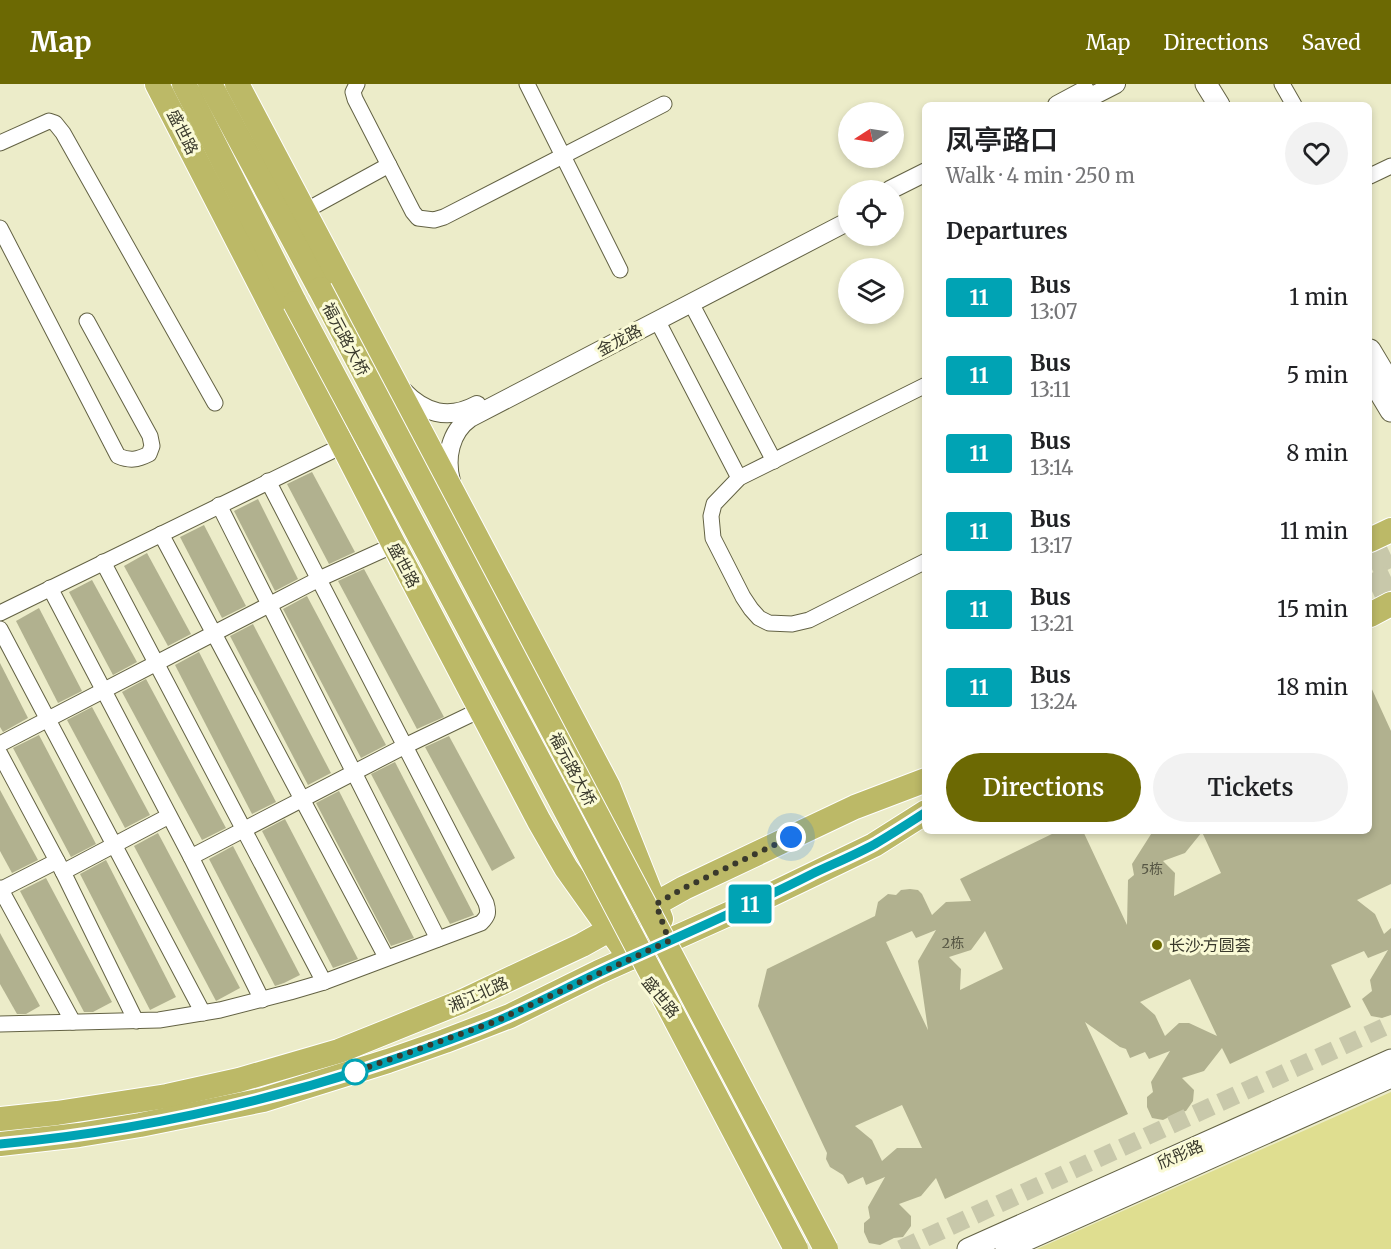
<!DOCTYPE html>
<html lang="en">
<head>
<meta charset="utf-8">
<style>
	body { margin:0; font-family:Merriweather,"Noto Sans SC",serif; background:#f2f2f2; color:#202124; height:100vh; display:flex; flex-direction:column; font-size:22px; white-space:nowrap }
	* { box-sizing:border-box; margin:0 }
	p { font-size:20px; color:#757577 }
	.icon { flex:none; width:33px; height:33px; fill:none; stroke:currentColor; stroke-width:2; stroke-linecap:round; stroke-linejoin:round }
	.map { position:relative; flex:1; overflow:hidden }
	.panel { position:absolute; left:922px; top:18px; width:450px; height:732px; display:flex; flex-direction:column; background:#fff; border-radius:9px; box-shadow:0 3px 9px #0003 }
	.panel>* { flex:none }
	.badge { padding:0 12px; border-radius:4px; font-size:21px; line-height:39px }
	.needle { width:39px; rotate:258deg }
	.buttons { position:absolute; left:838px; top:18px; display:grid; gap:12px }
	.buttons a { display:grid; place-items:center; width:66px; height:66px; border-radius:50%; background:#fff; box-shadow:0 3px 9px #0003; font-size:30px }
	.you { position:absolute; width:30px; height:30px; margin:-15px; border:4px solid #fff; border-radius:50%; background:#1a73e8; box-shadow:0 0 0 9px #1a73e833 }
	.map>.badge { position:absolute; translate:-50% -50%; box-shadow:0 0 0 3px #fff }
	h2 { padding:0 24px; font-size:22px; line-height:54px }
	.round { display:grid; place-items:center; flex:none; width:63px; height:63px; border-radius:32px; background:#f2f2f2 }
	.summary { display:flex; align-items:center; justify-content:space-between; height:102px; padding:0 24px }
	h1 { font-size:28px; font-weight:600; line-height:45px }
	.button { display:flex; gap:12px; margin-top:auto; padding:12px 24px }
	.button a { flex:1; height:69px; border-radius:36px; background:#6c6903; color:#fff; font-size:24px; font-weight:600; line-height:69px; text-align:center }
	.button a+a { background:#f2f2f2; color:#202124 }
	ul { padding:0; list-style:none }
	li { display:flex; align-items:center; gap:18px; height:78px; padding:0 24px }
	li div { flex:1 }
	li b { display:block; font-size:22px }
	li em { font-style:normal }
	li .badge { min-width:66px; font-weight:700; text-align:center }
	header { display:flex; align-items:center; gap:36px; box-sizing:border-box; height:84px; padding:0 30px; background:#6c6903; color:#fff }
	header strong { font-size:28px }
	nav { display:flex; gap:33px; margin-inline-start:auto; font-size:21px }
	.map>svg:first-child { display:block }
	.green { fill:#dfde90 }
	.building { fill:#b1b18f; fill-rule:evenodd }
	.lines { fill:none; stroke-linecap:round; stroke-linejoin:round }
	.tertiary-tunnel { stroke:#c8c8aa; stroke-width:18; stroke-dasharray:18 9; stroke-linecap:butt }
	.primary-tunnel { stroke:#c8c8aa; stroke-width:24; stroke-dasharray:24 12; stroke-linecap:butt }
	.minor-casing { stroke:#636244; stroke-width:17 }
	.tertiary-casing { stroke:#636244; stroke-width:20 }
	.secondary-casing { stroke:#636244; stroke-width:23 }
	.primary-casing { stroke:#fff; stroke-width:26 }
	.minor { stroke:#fff; stroke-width:15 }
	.tertiary { stroke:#fff; stroke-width:18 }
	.secondary { stroke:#fff; stroke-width:21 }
	.primary { stroke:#bcb967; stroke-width:24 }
	.primary-bridge-casing { stroke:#fff; stroke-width:26; stroke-linecap:butt }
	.primary-bridge { stroke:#bcb967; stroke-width:24 }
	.line-casing { stroke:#fff; stroke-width:14 }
	.line { stroke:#00a3b4; stroke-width:9 }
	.walk { stroke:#39392c; stroke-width:6; stroke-dasharray:0 10.8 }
	.poi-dot { fill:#6c6903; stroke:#fafad6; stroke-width:2 }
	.stop-dot { fill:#fff; stroke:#00a3b4; stroke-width:3 }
	.labels { text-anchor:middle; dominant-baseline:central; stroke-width:6; stroke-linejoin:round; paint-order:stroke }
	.number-label { font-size:14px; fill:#575745 }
	.street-label { font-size:16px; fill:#39392c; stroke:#fafad6 }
	.poi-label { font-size:16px; fill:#39392c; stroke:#fafad6; text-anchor:start }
</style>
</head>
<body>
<header>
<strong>Map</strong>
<nav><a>Map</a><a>Directions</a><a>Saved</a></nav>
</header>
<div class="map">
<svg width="1391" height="1165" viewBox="0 0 1391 1165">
	<rect width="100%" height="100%" fill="#ececc9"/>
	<path class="green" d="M1391,1008V1165H1037Z"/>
	<g class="building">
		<path d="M312,388L355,468L329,480L287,400Z"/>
		<path d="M258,415L298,495L275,507L234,427Z"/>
		<path d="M204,441L246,522L222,534L180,453Z"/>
		<path d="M147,469L191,550L168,562L124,482Z"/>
		<path d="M364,485L444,633L417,645L338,497Z"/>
		<path d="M92,496L137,578L113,591L69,508Z"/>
		<path d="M307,512L386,661L361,674L283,525Z"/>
		<path d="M39,524L82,607L58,619L16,537Z"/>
		<path d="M253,540L331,689L308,701L230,552Z"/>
		<path d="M199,568L276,718L252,730L175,581Z"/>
		<path d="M0,579L28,634L3,648L0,643Z"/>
		<path d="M146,595L226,744L202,756L122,608Z"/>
		<path d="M1370,601L1391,647V800L1357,816L1375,830L1384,850L1391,844V931L1382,934L1371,932L1362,915L1372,907L1370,896L1388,866L1368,874L1364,867L1331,881L1351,923L1230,980L1222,964L1204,987L1182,994L1194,1006L1193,1017L1186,1027L1177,1029L1163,1036L1152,1034L1147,1023V1013L1153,1008L1151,998L1170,967L1149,975L1145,968L1130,974L1126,965L1120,963L1085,938L1128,1030L945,1115L936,1094L921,1112L899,1120L911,1132V1142L903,1153L894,1154L880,1161L869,1159L864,1148V1139L870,1134L868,1123L885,1093L866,1101L863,1093L848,1100L843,1091L830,1083L826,1075L827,1069L758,922L767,885L875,832L878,818L888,810L896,811L901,806L910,805L918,806L922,810L932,831L946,818L971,817L960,795L1058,747H1083L1127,841L1128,796L1134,791L1132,780L1153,747H1370ZM1202,748L1221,789L1174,812L1175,789L1163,777L1185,769ZM936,846L918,877L928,946L886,858L912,847L916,854ZM985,847L1003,885L960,906L961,885L949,873L971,866ZM1190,895L1217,952L1189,939H1179L1165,952L1155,931L1140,918ZM902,1021L922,1064H897L882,1077L872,1056L855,1042Z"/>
		<path d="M92,623L150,731L125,744L67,636Z"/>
		<path d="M39,651L96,760L71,773L13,664Z"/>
		<path d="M449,652L515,774L492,787L425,663Z"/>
		<path d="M395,678L474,831L450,840L371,690Z"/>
		<path d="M0,706L38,776L12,789L0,767Z"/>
		<path d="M339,707L414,854L391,862L316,719Z"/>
		<path d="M285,735L358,875L333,884L262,747Z"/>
		<path d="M158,749L240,904L216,917L134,762Z"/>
		<path d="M233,762L300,891L284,899L275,902L209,775Z"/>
		<path d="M106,776L176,913L150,926L80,790Z"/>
		<path d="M46,794L112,918L93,928H84L20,807Z"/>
		<path d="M0,849L40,922L26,930H17L0,900Z"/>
	</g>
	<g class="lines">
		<path class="tertiary-tunnel" d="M901,1165L1391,940"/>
		<g class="primary-tunnel">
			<path d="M1370,481L1391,471"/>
			<path d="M1370,503L1391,493"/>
		</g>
		<defs>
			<g id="minor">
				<path d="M357,0L353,8L355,15L413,128L418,134L434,136L444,133L664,20"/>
				<path d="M527,0L620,186"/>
				<path d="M1282,0L1294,21"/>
				<path d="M0,59L49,37L55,39L63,49L215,319"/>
				<path d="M1370,92L1391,82"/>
				<path d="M305,127L389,81"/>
				<path d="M0,144L118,372C130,377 137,376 149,370L152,362L150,352L87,237"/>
				<path d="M691,219L774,377"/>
				<path d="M657,236L739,394"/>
				<path d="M926,301L739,394L714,420L711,432L713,454L743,513L751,525L759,534L769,539L792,540L809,536L926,477"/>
				<path d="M219,421L438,855"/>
				<path d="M161,450L386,873"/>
				<path d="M103,478L324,898"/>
				<path d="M50,504L191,773L262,916"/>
				<path d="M0,529L344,361"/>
				<path d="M0,545L203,929"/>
				<path d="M0,660L319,495L394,461"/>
				<path d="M0,670L63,788L136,937"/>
				<path d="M191,773L405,662L480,626"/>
				<path d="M63,788L169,732"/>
				<path d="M0,804L73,938"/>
				<path d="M0,806L57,777"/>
				<path d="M0,940L159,936L220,926L290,908L324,898L481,839C488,832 489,829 486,819L268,397"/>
			</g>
			<g id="tertiary">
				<path d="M1057,21L1085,6"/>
				<path d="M1075,21L1116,0"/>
				<path d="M890,106L926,88"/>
				<path d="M403,307C425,330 449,336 477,321"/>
				<path d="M451,397C445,374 450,348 470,334L849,137"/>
			</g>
			<g id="secondary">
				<path d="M1206,0L1219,21"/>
				<path d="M1370,266L1391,301"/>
				<path d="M1370,292L1391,327"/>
				<path d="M968,1165L1391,976"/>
				<path d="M1006,1165L1391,993"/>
			</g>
			<g id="primary">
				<path d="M157,0L394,461L539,737L566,784L630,874"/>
				<path d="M184,0L295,219"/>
				<path d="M210,0L320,205"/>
				<path d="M237,0L608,702L661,835"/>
				<path d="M1370,456L1391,446"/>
				<path d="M1370,531L1391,520"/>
				<path d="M0,1035L57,1029L167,1012L239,996L339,967L463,917L582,861L684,804L855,723L926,696"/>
				<path d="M0,1060L79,1051L140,1041L263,1016L388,977L445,957L510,932L599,888L762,815L874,761L926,728"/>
			</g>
		</defs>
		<use href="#minor" class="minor-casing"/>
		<use href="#tertiary" class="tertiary-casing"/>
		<use href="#secondary" class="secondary-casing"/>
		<use href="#primary" class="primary-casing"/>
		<use href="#minor" class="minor"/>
		<use href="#tertiary" class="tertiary"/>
		<use href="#secondary" class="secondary"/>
		<use href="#primary" class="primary"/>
		<defs>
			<g id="primary-bridge">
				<path d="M320,205L826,1165"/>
				<path d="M295,219L557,710L796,1165"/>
			</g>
		</defs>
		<use href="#primary-bridge" class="primary-bridge-casing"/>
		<use href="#primary-bridge" class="primary-bridge"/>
	</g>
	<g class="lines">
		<defs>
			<path id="line" d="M0,1060C164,1045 324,1005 478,945C530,925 579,896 631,874C692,847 753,820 812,790C833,780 855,771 875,760C892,750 909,739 926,728"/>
		</defs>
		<use href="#line" class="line-casing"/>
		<use href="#line" class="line"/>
		<path class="walk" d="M355,988L352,989L494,938L669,857L656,820L684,804L791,753"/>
	</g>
	<circle class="poi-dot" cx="1157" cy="861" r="6"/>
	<circle class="stop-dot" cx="355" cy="988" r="12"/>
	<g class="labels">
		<g class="number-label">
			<text x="1152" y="785">5栋</text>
			<text x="953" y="859">2栋</text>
		</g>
		<g class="street-label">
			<text transform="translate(183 48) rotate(63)">盛世路</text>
			<text transform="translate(346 255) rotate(62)">福元路大桥</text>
			<text transform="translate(619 256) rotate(-28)">金龙路</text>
			<text transform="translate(404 481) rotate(62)">盛世路</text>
			<text transform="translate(573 685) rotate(62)">福元路大桥</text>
			<text transform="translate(478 910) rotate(-24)">湘江北路</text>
			<text transform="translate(661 913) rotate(51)">盛世路</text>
			<text transform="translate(1180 1070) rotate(-24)">欣彤路</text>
		</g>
		<g class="poi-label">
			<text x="1169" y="861">长沙·方圆荟</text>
		</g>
	</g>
</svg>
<div class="buttons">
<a><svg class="needle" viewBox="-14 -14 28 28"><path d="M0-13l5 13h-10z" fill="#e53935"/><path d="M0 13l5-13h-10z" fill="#757577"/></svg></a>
<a><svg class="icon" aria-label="locate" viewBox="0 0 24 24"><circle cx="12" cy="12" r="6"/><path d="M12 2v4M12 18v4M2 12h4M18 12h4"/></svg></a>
<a><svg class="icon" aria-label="layers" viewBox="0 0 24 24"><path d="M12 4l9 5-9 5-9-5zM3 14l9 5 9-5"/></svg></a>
</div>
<div class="you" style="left:791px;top:753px"></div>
<b class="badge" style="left:750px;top:820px;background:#00a3b4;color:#fff">11</b>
<section class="panel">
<div class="summary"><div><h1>凤亭路口</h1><p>Walk · 4 min · 250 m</p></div><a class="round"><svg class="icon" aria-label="heart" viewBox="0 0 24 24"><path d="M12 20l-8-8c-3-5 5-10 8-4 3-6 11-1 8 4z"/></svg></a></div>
<h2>Departures</h2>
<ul>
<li><span class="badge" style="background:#00a3b4;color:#fff">11</span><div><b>Bus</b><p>13:07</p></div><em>1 min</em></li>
<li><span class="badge" style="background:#00a3b4;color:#fff">11</span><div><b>Bus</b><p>13:11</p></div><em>5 min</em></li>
<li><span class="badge" style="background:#00a3b4;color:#fff">11</span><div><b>Bus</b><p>13:14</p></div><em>8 min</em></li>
<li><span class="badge" style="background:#00a3b4;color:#fff">11</span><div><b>Bus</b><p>13:17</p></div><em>11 min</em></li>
<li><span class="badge" style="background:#00a3b4;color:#fff">11</span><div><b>Bus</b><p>13:21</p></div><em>15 min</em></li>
<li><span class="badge" style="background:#00a3b4;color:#fff">11</span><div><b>Bus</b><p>13:24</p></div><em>18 min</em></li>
</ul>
<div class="button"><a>Directions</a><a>Tickets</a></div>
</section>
</div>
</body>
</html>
